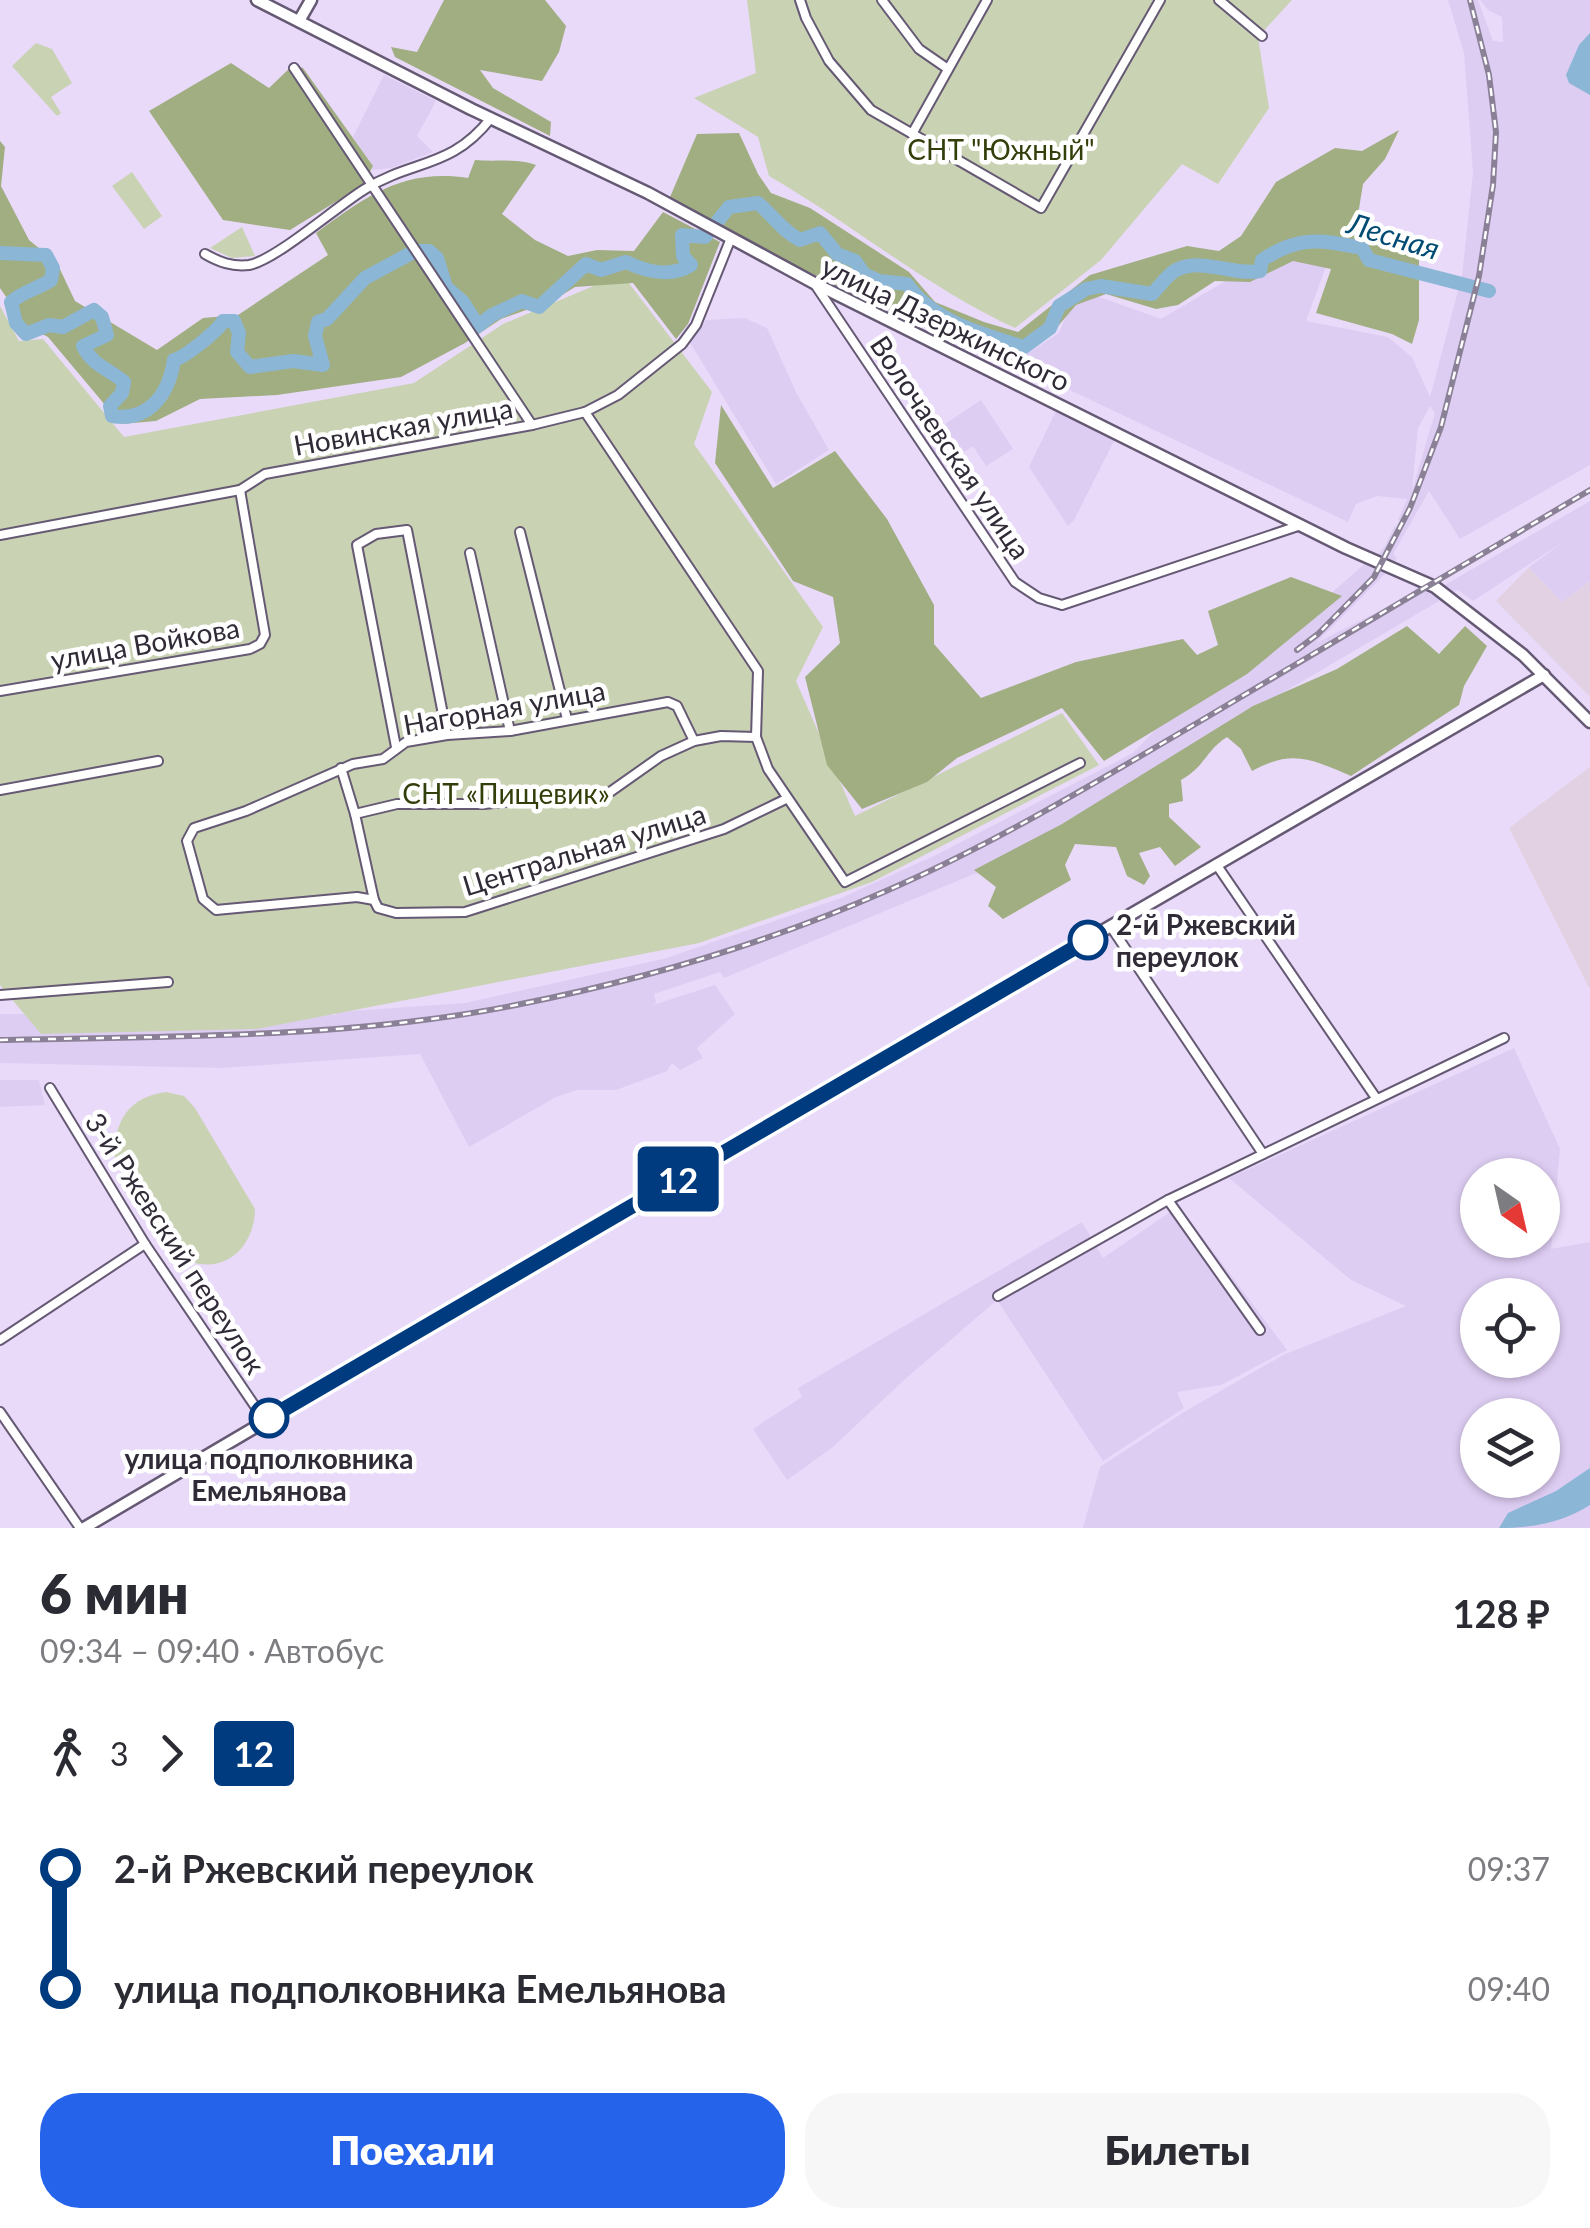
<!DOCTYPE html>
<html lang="ru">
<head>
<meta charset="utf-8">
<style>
	body { margin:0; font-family:Lato,sans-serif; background:#f7f7f7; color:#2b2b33; height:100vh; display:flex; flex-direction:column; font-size:38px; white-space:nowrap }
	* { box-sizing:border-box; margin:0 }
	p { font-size:32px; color:#7c7c81 }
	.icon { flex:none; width:55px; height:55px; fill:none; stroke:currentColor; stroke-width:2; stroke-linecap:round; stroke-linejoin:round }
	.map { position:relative; height:1528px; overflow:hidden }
	.side { display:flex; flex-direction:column; background:#fff; flex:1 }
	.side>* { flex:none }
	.badge { padding:0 20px; border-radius:8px; font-size:35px; line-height:65px }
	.needle { width:65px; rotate:146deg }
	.fabs { position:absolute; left:1460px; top:1158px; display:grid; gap:20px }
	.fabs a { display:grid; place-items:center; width:100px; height:100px; border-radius:50%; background:#fff; box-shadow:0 2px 8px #0004; font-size:50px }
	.map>.badge { position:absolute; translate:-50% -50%; box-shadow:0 0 0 5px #fff }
	.legs { display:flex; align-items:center; gap:15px; height:110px; padding:0 40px; font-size:32px }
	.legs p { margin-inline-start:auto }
	.head { display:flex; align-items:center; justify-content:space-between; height:170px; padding:0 40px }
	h1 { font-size:55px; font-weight:800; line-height:75px }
	.primary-button { display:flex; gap:20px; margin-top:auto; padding:20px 40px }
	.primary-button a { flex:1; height:115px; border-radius:40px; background:#2563eb; color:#fff; font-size:40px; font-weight:800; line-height:115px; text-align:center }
	.primary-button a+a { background:#f7f7f7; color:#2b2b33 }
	ul { padding:0 40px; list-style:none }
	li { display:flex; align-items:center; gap:35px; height:120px; font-size:38px }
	li i { display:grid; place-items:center; width:15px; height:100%; margin:0 12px; background:currentColor }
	li i::after { content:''; width:25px; height:25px; margin:-12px; border:8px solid; border-radius:50%; background:#fff }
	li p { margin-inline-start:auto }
	li:first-child i { background:linear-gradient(#0000 50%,currentColor 0) }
	li:last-child i { background:linear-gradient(currentColor 50%,#0000 0) }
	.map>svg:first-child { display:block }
	.commercial { fill:#e2d1e3 }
	.built { fill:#decdf3; fill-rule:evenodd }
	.green { fill:#c9d3b3 }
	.forest { fill:#a0ae81 }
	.water { fill:#8cb6d6 }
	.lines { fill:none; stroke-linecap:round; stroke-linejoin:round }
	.river { stroke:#8cb6d6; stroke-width:14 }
	.minor-casing { stroke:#655974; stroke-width:12 }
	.major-casing { stroke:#655974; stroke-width:15 }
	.minor { stroke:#fff; stroke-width:8 }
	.major { stroke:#fff; stroke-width:10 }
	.rail-casing { stroke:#8b8197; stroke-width:6 }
	.rail { stroke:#fff; stroke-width:2.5; stroke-dasharray:8; stroke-linecap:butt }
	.line-1-casing { stroke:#fff; stroke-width:22 }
	.line-1 { stroke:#003b80; stroke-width:15 }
	.stop-1-dot { fill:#fff; stroke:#003b80; stroke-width:5 }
	.labels { text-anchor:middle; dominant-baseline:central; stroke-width:9; stroke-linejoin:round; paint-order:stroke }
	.park-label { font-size:28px; fill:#333f0a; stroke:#fff }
	.street-label { font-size:28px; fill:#312b37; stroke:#fff }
	.stop-label { font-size:28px; font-weight:bold; fill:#312b37; stroke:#fff; text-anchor:start }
	.water-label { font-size:30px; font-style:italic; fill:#004b73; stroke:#fff }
</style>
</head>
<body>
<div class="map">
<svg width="1590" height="1528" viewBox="0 0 1590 1528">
	<rect width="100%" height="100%" fill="#e9dafa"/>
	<g class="commercial">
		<path d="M1529,567L1562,602L1590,581V697L1496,601Z"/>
		<path d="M1590,767V986L1589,988L1509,828Z"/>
	</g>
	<g class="built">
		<path d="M1448,0H1478L1493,41L1503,42L1502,17L1488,10L1480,0H1590V465L1460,539L1429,491L1393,554L1397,558L1386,573L1316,643L1401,600L1424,583L1436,590L1590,501V581L1562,602L1529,567L1563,542L1473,601L1458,590L1192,746L1010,859L724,978L720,972L654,994L656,1003L650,1006L715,985L735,1014L697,1048L703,1058L680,1070L672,1063L667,1071L616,1090H577L556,1097L469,1147L420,1054L221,1068L0,1063V1014L336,1015V1012L465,1003L667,958L841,898L938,854L1133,753L1159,726L1246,668L1369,560L1372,562L1385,546L1394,527L1400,528L1403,521L1398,520L1407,499L1377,496L1356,504L1348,522L1013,363L1059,333L1071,303L1086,292L1161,319L1280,249L1332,250L1306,321L1388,337L1412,357L1430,397L1462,276L1473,172L1464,53ZM1430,406L1435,413L1412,490L1418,428Z"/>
		<path d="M384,75L436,101L417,136L433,152L391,168L372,170L373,166L353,137Z"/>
		<path d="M745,318L767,328L797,394L829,450L776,484L689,341L706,320Z"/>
		<path d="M981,400L1013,449L986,466L973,446L943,466L924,438Z"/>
		<path d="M1056,411L1114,441L1074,520L1068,526L1029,467Z"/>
		<path d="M1514,1048L1560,1149L1551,1249L1590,1242V1528H1083L1100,1467L1184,1412L1283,1355L1406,1306L1351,1280L1229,1178ZM1478,1175H1542V1240H1478ZM1478,1295H1542V1360H1478ZM1478,1415H1542V1480H1478Z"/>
		<path d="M0,1080H39L45,1105L0,1107Z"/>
		<path d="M1179,1206L1287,1350L1221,1385L1177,1392L1184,1408L1103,1461L997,1300L903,1381L833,1447L787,1480L753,1429L802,1397L798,1388L1082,1222L1103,1258Z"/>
	</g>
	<g class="green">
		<path d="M747,0H1292L1258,37L1269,108L1218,184L1182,164L1101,260L1015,328C928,288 852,224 769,176L758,137L694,98L756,73Z"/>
		<path d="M36,43L52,49L72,83L51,97L61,113L57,116L12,66Z"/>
		<path d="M132,172L162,216L144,229L112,186Z"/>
		<path d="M242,227L255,256L232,258L210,248Z"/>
		<path d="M622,274L712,392L694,444L823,627L796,681L855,816L1062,713L1099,765L872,882L699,943L257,1029L41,1034L0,985V306L19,341L43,339L124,437L414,383L503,324Z"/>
		<path d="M166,1092L184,1096L195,1108L255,1209C254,1255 214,1280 175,1254L114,1155C115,1120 129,1097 166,1092Z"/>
	</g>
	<g class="forest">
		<path d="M444,0H545L566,26L559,52L542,81L480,70L493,88L551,122L550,136L395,57L391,47L417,52Z"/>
		<path d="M231,63L269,88L293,65L303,68L373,166L363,185L290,230L223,220L149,111Z"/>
		<path d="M1399,130L1385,159L1363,184L1356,227L1369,243H1394L1419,256V320L1412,344L1392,334L1316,313L1331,269L1293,261L1250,282L1215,281L1178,305L1156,309L1106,294L1076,305L1053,332L1004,365L779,258L670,197L697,134L739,133L758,174L771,193L810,208L909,272L935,302L984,322L1018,332L1090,275L1187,246L1219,251L1241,236L1276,182L1335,148L1362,151Z"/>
		<path d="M0,141L5,147L1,186L29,240L57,263L75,301L157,350L203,318L238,315L328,255L316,233C365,197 403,168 468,178L475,160C494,162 519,158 536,165L502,214L535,240L568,256L597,250L634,251L663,212L720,242L688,324L676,339L633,283L575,287L554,300L501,319L465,343L401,377L277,395L200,399L156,421L121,424L48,337L26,326L0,288Z"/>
		<path d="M721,405L773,488L835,451L887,519L934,605V644L981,698L1076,662L1183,639L1197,655L1218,645L1208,611L1291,577L1342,596L1247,674L1104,761L1062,708L957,758L927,782L862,809L827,765L805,677L840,643L833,597L793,581L715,463Z"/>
		<path d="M1407,626L1439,654L1465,626L1487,646L1464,686L1459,705L1351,776C1311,759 1292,749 1252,771L1241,749L1227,737C1205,751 1206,766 1181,780L1183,801L1169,804V817L1201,847L1175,866L1160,847L1139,853L1150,876L1144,885L1127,876L1116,847L1075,844L1065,865L1071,880L1003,919L988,906L996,887L974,870L1062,824L1253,706L1337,669Z"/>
	</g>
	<g class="water">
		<path d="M1590,33V95L1569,83L1566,75L1579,45Z"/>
		<path d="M1590,1468V1505C1561,1523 1532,1528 1499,1528L1508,1513L1556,1491Z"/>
	</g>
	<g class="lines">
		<path class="river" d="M0,253L46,255L53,268L51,280C37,289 24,291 11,302L16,323L26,334L49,325L63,327L94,310L102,317L107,335L83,346C93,366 109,369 124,382L122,393L110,406L112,416C149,422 169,394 174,360C185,357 218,331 223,321H234L239,333L237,352L250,367L293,361L323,365L315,336L318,322L327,319L365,278L415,251H429L437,258L446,287L463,302L478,326L492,315L522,301L539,307L586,264L601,270L626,262C647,272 670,278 691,265L683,256L682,235L705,237L729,207L758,203C773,216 783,231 800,240L820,233L837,254L855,261L864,274L879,281L907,284C932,321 981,334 1024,347L1050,328L1059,306L1086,289L1101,286L1152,294C1159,287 1168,274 1176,270C1203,257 1233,276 1260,271L1262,260C1300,235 1321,240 1362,248L1369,260L1489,291"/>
		<defs>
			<g id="minor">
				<path d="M800,0L806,18L829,61L871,110L1041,208L1160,0"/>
				<path d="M882,0L919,49L948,69"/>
				<path d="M1219,0L1262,36"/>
				<path d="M294,68L532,425"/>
				<path d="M912,134L987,0"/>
				<path d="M205,254C219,262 232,267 249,265C276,260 337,206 365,189C414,159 451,169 491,118"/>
				<path d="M814,283L1015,582L1039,598L1062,605L1301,525"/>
				<path d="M585,412L758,671L756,737L768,769L845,882L1080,763"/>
				<path d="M520,532L567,719"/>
				<path d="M0,535L240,490L265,474L532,425L585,412L618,395L682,344L696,325L731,238"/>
				<path d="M470,553L510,731"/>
				<path d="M0,691L250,649L260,644L265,635L240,490"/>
				<path d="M694,741L677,706L668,702L510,731L447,735L406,742L383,759L353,764L246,811L194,828L187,841L203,899L216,910L357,897L374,900L378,908L396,913L465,912L724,829L786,799"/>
				<path d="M396,747L357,545L376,534L407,530L447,735"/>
				<path d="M341,768L355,814L374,900"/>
				<path d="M0,790L158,761"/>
				<path d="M355,814L397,804H484L548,798L575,800L610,792L661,756L694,741L721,736L756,737"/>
				<path d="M1216,864L1376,1098"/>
				<path d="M1111,927L1263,1154"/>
				<path d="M0,995L168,982"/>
				<path d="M50,1088L145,1244L265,1421"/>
				<path d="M1168,1200L1260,1330"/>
				<path d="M998,1296L1168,1200L1504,1038"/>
				<path d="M0,1340L145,1244"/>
				<path d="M0,1412L80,1528"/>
			</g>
			<g id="major">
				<path d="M257,0L471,109L648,193L814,283L1346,548L1435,587L1523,655L1590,722"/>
				<path d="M299,21L311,0"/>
				<path d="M84,1528L840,1083L1544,675"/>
			</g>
		</defs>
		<use href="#minor" class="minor-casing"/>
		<use href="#major" class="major-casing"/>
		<use href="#minor" class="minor"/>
		<use href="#major" class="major"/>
		<defs>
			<g id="rail">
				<path d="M1297,650L1318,634L1374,577L1410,508L1441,427L1479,276L1493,185L1496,132L1489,75L1470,0"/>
				<path d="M0,1040C172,1036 346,1039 516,1005C642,980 768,943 886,891C994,844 1096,782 1197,723C1328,645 1459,567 1590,490"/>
			</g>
		</defs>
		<use href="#rail" class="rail-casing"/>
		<use href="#rail" class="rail"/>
	</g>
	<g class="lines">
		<defs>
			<path id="line-1" d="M269,1418L1088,940"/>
		</defs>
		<use href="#line-1" class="line-1-casing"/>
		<use href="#line-1" class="line-1"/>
	</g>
	<g class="stop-1-dot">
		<circle cx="1088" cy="940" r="18"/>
		<circle cx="269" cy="1418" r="18"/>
	</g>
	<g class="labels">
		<g class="park-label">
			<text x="1001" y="149">СНТ "Южный"</text>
			<text x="506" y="793">СНТ «Пищевик»</text>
		</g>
		<g class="street-label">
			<text transform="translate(946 323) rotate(26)">улица Дзержинского</text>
			<text transform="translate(403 426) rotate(-10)">Новинская улица</text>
			<text transform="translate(951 447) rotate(56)">Волочаевская улица</text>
			<text transform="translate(145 643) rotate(-10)">улица Войкова</text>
			<text transform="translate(504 707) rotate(-10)">Нагорная улица</text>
			<text transform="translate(584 849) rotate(-17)">Центральная улица</text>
			<text transform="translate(176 1243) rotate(57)">3-й Ржевский переулок</text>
		</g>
		<g class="stop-label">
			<text x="1116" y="924">2-й Ржевский<tspan x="1116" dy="32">переулок</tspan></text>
			<text x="269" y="1458" text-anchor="middle">улица подполковника<tspan x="269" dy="32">Емельянова</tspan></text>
		</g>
		<g class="water-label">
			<text transform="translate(1394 235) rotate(17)">Лесная</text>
		</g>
	</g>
</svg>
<div class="fabs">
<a><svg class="needle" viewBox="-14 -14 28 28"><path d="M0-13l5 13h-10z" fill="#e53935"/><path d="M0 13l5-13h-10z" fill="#7c7c81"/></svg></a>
<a><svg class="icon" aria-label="locate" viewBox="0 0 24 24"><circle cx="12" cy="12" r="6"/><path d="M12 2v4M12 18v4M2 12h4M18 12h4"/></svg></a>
<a><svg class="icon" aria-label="layers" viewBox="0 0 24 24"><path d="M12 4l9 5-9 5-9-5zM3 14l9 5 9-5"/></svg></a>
</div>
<b class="badge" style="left:678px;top:1179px;background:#003b80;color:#fff">12</b>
</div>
<section class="side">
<div class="head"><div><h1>6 мин</h1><p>09:34 – 09:40 · Автобус</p></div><b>128 ₽</b></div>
<div class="legs"><svg class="icon" aria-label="walk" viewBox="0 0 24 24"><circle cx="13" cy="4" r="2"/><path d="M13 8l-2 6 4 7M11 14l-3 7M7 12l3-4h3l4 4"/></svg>3<svg class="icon" aria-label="forward" viewBox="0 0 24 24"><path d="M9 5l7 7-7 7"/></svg><b class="badge" style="background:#003b80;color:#fff">12</b></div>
<ul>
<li><i style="color:#003b80"></i><b>2-й Ржевский переулок</b><p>09:37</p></li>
<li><i style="color:#003b80"></i><b>улица подполковника Емельянова</b><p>09:40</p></li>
</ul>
<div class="primary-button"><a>Поехали</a><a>Билеты</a></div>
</section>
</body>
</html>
